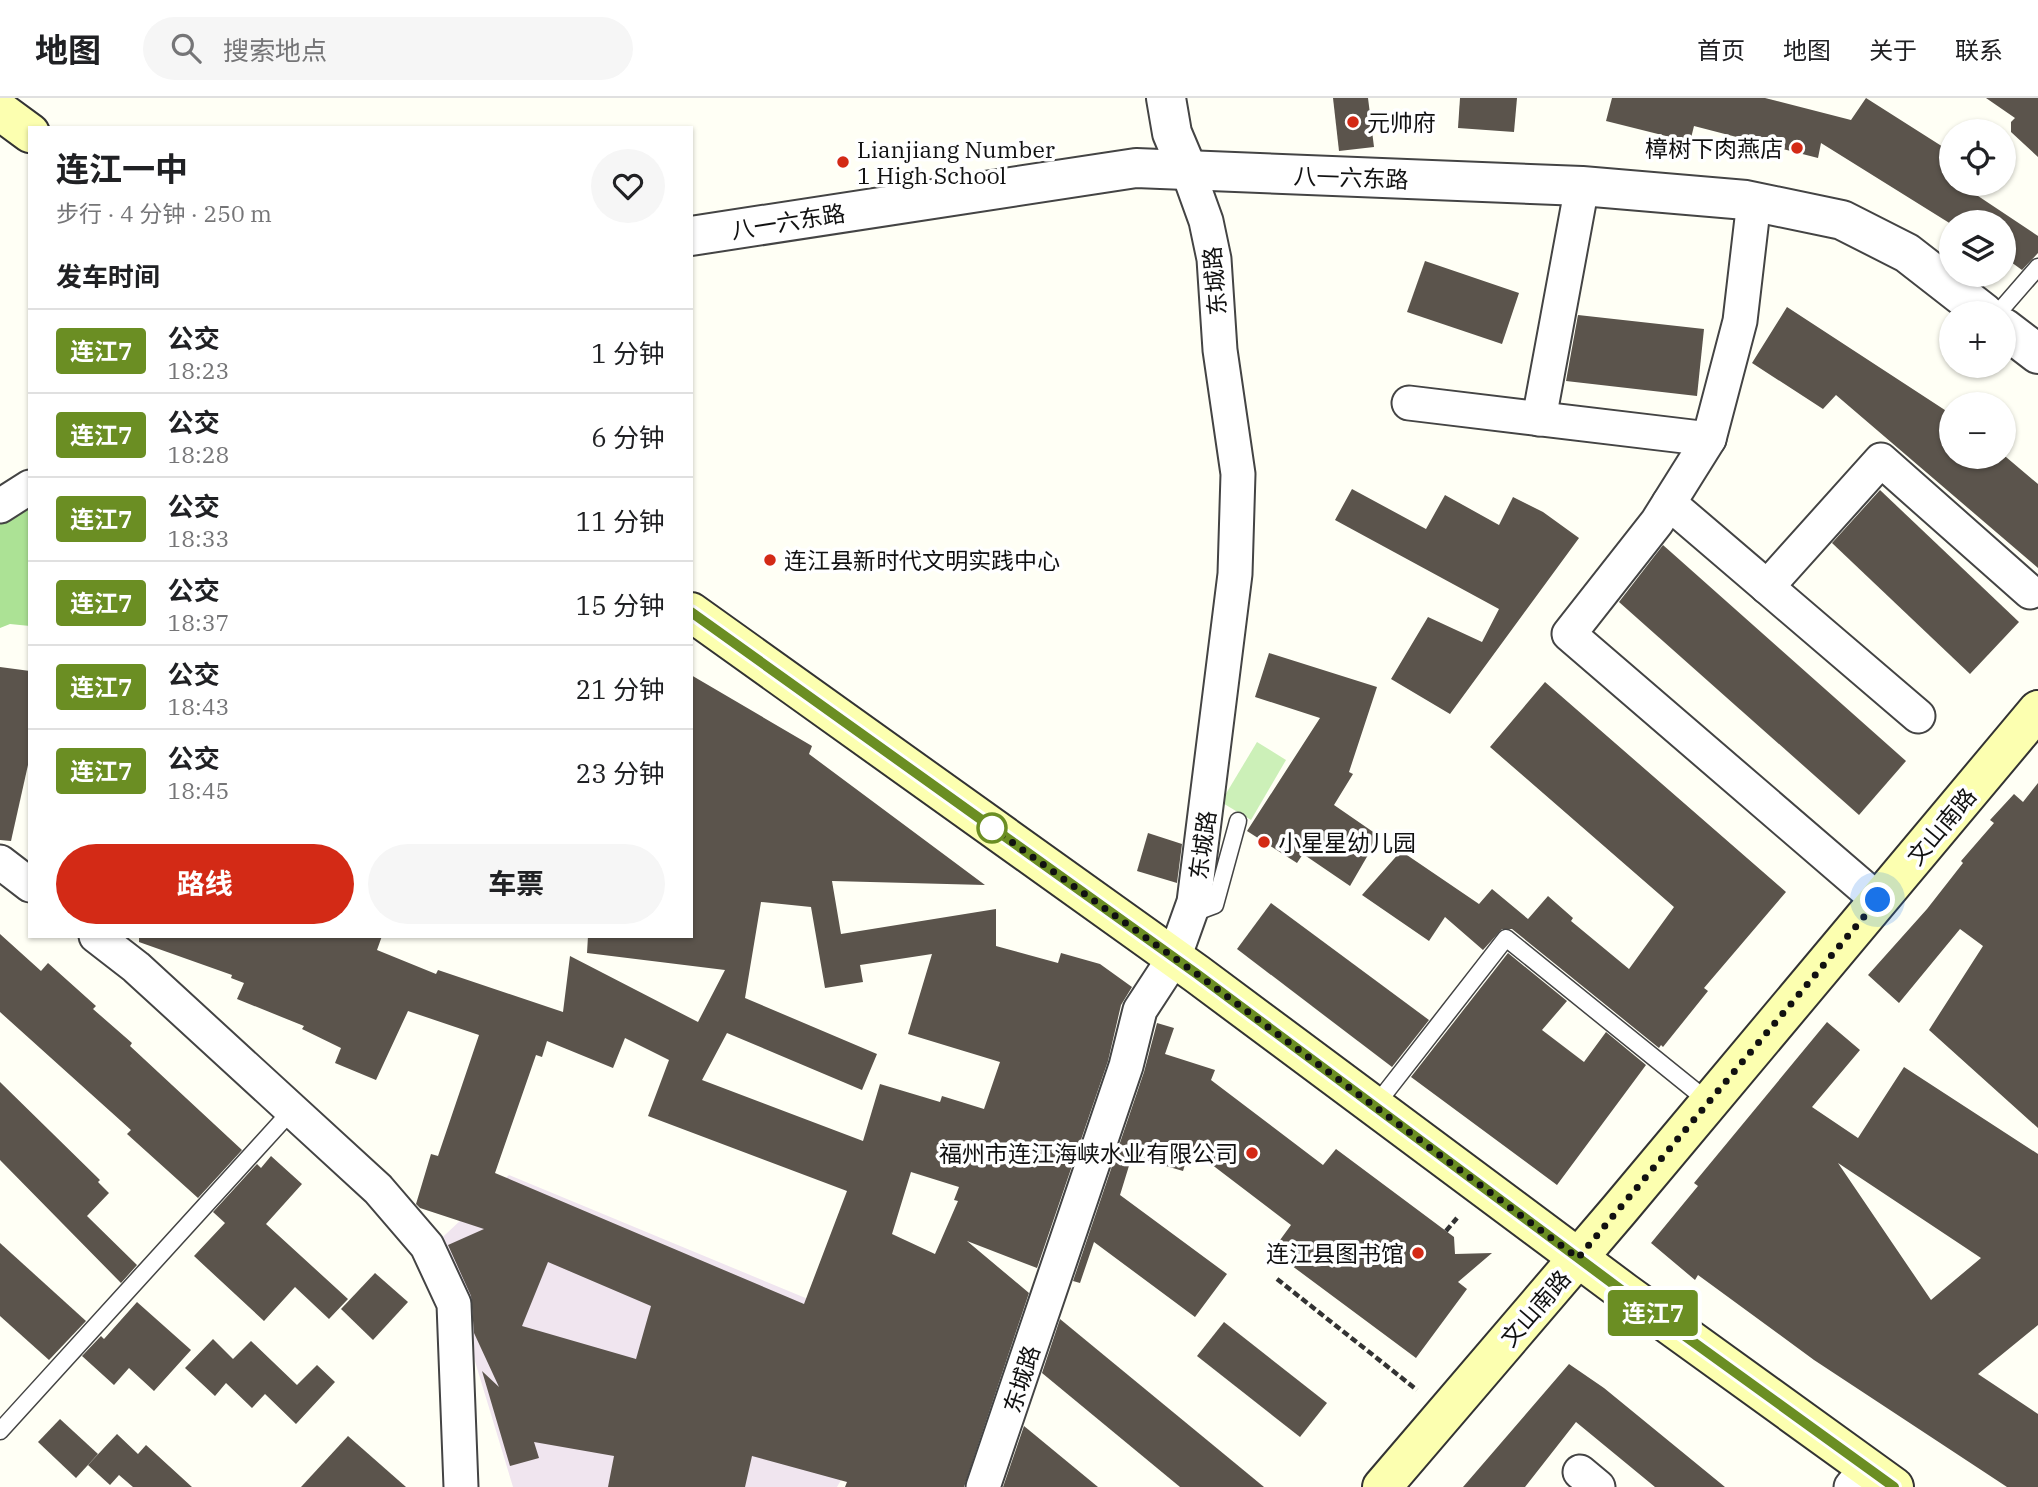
<!DOCTYPE html>
<html lang="zh">
<head>
<meta charset="utf-8">
<style>
	body { margin:0; font-family:"IBM Plex Serif","Noto Sans SC",serif; background:#f6f6f6; color:#202124; height:100vh; display:flex; flex-direction:column; font-size:26px; white-space:nowrap }
	* { box-sizing:border-box; margin:0 }
	p { font-size:23px; color:#757577 }
	.icon { flex:none; width:38px; height:38px; fill:none; stroke:currentColor; stroke-width:2; stroke-linecap:round; stroke-linejoin:round }
	.map { position:relative; flex:1; overflow:hidden }
	.panel { position:absolute; left:28px; top:28px; width:665px; height:812px; display:flex; flex-direction:column; background:#fff; border-radius:0px; box-shadow:0 2px 5px #0004 }
	.panel>* { flex:none }
	.badge { padding:0 14px; border-radius:5px; font-size:24px; line-height:46px }
	.tools { position:absolute; left:1939px; top:21px; display:grid; gap:14px }
	.tools a { display:grid; place-items:center; width:77px; height:77px; border-radius:50%; background:#fff; box-shadow:0 2px 5px #0004; font-size:35px }
	.you { position:absolute; width:35px; height:35px; margin:-18px; border:5px solid #fff; border-radius:50%; background:#1a73e8; box-shadow:0 0 0 10px #1a73e833 }
	.map>.badge { position:absolute; translate:-50% -50%; box-shadow:0 0 0 4px #fff }
	h2 { padding:0 28px; font-size:26px; line-height:63px }
	.round { display:grid; place-items:center; flex:none; width:74px; height:74px; border-radius:37px; background:#f6f6f6 }
	.overview { display:flex; align-items:center; justify-content:space-between; height:119px; padding:0 28px }
	h1 { font-size:33px; font-weight:700; line-height:52px }
	.primary-button { display:flex; gap:14px; margin-top:auto; padding:14px 28px }
	.primary-button a { flex:1; height:80px; border-radius:42px; background:#d32a16; color:#fff; font-size:28px; font-weight:700; line-height:80px; text-align:center }
	.primary-button a+a { background:#f6f6f6; color:#202124 }
	ul { padding:0; list-style:none }
	li { display:flex; align-items:center; gap:21px; height:84px; padding:0 28px; border-top:2px solid #e0e0e0 }
	li div { flex:1 }
	li b { display:block; font-size:26px }
	li em { font-style:normal }
	li .badge { min-width:77px; font-weight:700; text-align:center }
	header { display:flex; align-items:center; gap:42px; box-sizing:border-box; height:98px; padding:0 35px; background:#fff; border-bottom:2px solid #e0e0e0 }
	header strong { font-size:33px }
	nav { display:flex; gap:38px; margin-inline-start:auto; font-size:24px }
	.search { width:490px; height:63px; background:#f6f6f6; display:flex; align-items:center; gap:18px; box-sizing:border-box; padding:0 24px; border-radius:38px; color:#757577; font-size:26px }
	.map>svg:first-child { display:block }
	.industrial { fill:#f0e5ef }
	.green { fill:#ccf0b8 }
	.forest { fill:#ace295 }
	.building { fill:#5b544c; fill-rule:evenodd }
	.lines { fill:none; stroke-linecap:round; stroke-linejoin:round }
	.service-casing { stroke:#444; stroke-width:19 }
	.minor-casing { stroke:#444; stroke-width:37 }
	.tertiary-casing { stroke:#444; stroke-width:42 }
	.secondary-casing { stroke:#333; stroke-width:42 }
	.path { stroke:#333; stroke-width:4.5; stroke-dasharray:7 3.5; stroke-linecap:butt }
	.service { stroke:#fff; stroke-width:16 }
	.minor { stroke:#fff; stroke-width:33 }
	.tertiary { stroke:#fff; stroke-width:38 }
	.secondary { stroke:#fcffb0; stroke-width:38 }
	.line-casing { stroke:#fff; stroke-width:16 }
	.line { stroke:#6b8e23; stroke-width:10 }
	.walk { stroke:#111; stroke-width:7; stroke-dasharray:0 12.6 }
	.poi-dot { fill:#d32a16; stroke:#fff; stroke-width:2.5 }
	.stop-dot { fill:#fff; stroke:#6b8e23; stroke-width:3.5 }
	.labels { text-anchor:middle; dominant-baseline:central; stroke-width:7; stroke-linejoin:round; paint-order:stroke }
	.poi-label { font-size:23px; fill:#111; stroke:#fff; text-anchor:start }
	.street-label { font-size:23px; fill:#111; stroke:#fff }
</style>
</head>
<body>
<header>
<strong>地图</strong>
<div class="search"><svg class="icon" aria-label="search" viewBox="0 0 24 24"><circle cx="10" cy="10" r="6"/><path d="M15 15l6 6"/></svg>搜索地点</div>
<nav><a>首页</a><a>地图</a><a>关于</a><a>联系</a></nav>
</header>
<div class="map">
<svg width="2038" height="1389" viewBox="0 0 2038 1389">
	<rect width="100%" height="100%" fill="#fffff5"/>
	<path class="industrial" d="M509,1077L849,1218L845,1375L837,1389H513L457,1204L431,1150Z"/>
	<path class="green" d="M1257,644L1286,662L1251,722L1221,704Z"/>
	<path class="forest" d="M30,398V528L10,526L0,530V424L15,420Z"/>
	<g class="building">
		<path d="M1333,0H1368L1374,49L1339,53Z"/>
		<path d="M1460,0H1517L1514,34L1458,30Z"/>
		<path d="M1612,0H1765L1851,22L1866,0L1951,54V88L1960,86L2038,138V155L2022,172L2004,159V124L1951,126L1821,45L1818,60L1694,28L1690,44L1606,23Z"/>
		<path d="M1986,0H2038V59L2011,34V24L2015,20Z"/>
		<path d="M1425,163L1519,195L1502,246L1407,214Z"/>
		<path d="M1787,209L1951,316V359H2006L2038,386V470L1836,297L1823,311L1752,265Z"/>
		<path d="M1578,217L1704,231L1697,298L1566,283Z"/>
		<path d="M1352,391L1426,431L1445,397L1499,427L1513,399L1543,414L1579,440L1450,616L1391,581L1428,519L1482,544L1499,511L1335,422Z"/>
		<path d="M1880,392L2019,524L1970,576L1832,445Z"/>
		<path d="M1663,447L1906,663L1859,717L1619,504Z"/>
		<path d="M1269,555L1377,589L1349,674L1353,676L1334,707L1379,738L1350,788L1303,756L1297,765L1247,733L1320,620L1255,599Z"/>
		<path d="M0,569L30,573V658L11,743L0,742Z"/>
		<path d="M691,577L812,648L809,656L985,787L832,783L841,836L996,811V848L1058,865L1061,855L1100,866L1132,889L1121,907L1108,963L1037,1170L967,1143L1029,1195L964,1389H845L847,1384L752,1358L745,1389H608L614,1358L534,1344L539,1360L510,1368L482,1273L499,1289L474,1235L471,1198L448,1147L484,1131L420,1110L416,1106L431,1056L438,1058L479,937L408,913L376,982L335,965L341,950L302,931L304,928L237,901L244,885L231,880L232,877L139,844V838H382L377,852L436,876L438,872L563,914L570,858L698,924L725,872L587,855L588,838H691ZM761,804L811,809L825,890L863,884L860,867L932,856L908,936L1000,964L984,1011L942,998L940,1004L880,986L863,1043L702,982L727,935L862,992L877,956L745,900ZM625,940L669,962L648,1018L847,1093L804,1206L495,1075L536,957L542,959L547,943L613,970ZM911,1074L959,1089L954,1102L958,1103L935,1156L892,1136ZM548,1164L651,1208L636,1261L522,1228Z"/>
		<path d="M1545,584L1786,794L1704,890L1708,893L1663,949L1661,947L1659,950L1512,831H1502L1483,852L1445,819L1429,843L1362,797L1401,753L1479,806L1492,791L1528,821L1548,798L1573,820L1571,823L1629,871L1674,809L1490,649Z"/>
		<path d="M2038,685V1030L1929,932L1983,848L1960,831L1899,905L1868,877L1927,811L1963,765L1961,763L1994,725L1990,722L2014,696L2023,704Z"/>
		<path d="M1148,735L1182,746L1177,785L1137,773Z"/>
		<path d="M1271,805L1429,922L1392,969L1237,851Z"/>
		<path d="M0,836L41,873L48,865L96,908L93,911L132,945L130,948L242,1052L198,1100L127,1036L131,1032L0,914Z"/>
		<path d="M1508,855L1567,903L1542,932L1584,964L1606,934L1646,967L1557,1087L1411,979Z"/>
		<path d="M1827,924L1860,952L1812,1009L1858,1040L1904,969L2038,1056V1227L1978,1276L2038,1316V1389H2007L1814,1262L1698,1177L1695,1182L1651,1145L1698,1088L1694,1085ZM1838,1065L1981,1160L1931,1202Z"/>
		<path d="M1157,925L1174,930L1165,956L1215,972L1211,982L1323,1067L1336,1051L1454,1139L1455,1156L1492,1155L1458,1184L1467,1191L1416,1260L1272,1153L1291,1127L1190,1050L1183,1073L1132,1058L1120,1097L1227,1176L1195,1219L1094,1144L1080,1185L1073,1183L1144,974Z"/>
		<path d="M0,984L100,1082L98,1084L109,1095L87,1118L137,1167L121,1185L0,1062Z"/>
		<path d="M271,1058L302,1086L266,1126L348,1201L329,1221L295,1189L264,1223L194,1158L225,1125L213,1114L257,1066L261,1070Z"/>
		<path d="M0,1145L86,1223L49,1262L0,1218Z"/>
		<path d="M375,1175L408,1204L373,1242L341,1211Z"/>
		<path d="M137,1204L191,1252L154,1293L129,1270L114,1287L82,1258L101,1238L104,1241Z"/>
		<path d="M1060,1221L1264,1389H1180L1042,1275Z"/>
		<path d="M1224,1224L1327,1305L1300,1339L1197,1258Z"/>
		<path d="M213,1241L233,1261L251,1243L297,1287L317,1267L335,1284L296,1326L265,1296L252,1310L226,1285L215,1298L185,1270Z"/>
		<path d="M1569,1266L1604,1290L1725,1389H1655L1576,1324L1525,1389H1463Z"/>
		<path d="M60,1321L98,1356L76,1380L38,1344Z"/>
		<path d="M1024,1328L1098,1389H1003Z"/>
		<path d="M117,1336L138,1356L146,1347L192,1389H133L119,1377L110,1387L88,1367Z"/>
		<path d="M348,1338L406,1389H301Z"/>
	</g>
	<g class="lines">
		<defs>
			<g id="service">
				<path d="M1998,215L2038,169"/>
				<path d="M1191,816L1215,807L1238,723"/>
				<path d="M1375,1008L1506,840L1709,1004"/>
				<path d="M0,1333L293,1011"/>
			</g>
			<g id="minor">
				<path d="M1754,103L1740,223L1709,341L1657,424L1569,536L1878,802"/>
				<path d="M1409,305L1709,341"/>
				<path d="M1539,321L1582,88"/>
				<path d="M1669,405L1918,618"/>
				<path d="M0,408L30,389"/>
				<path d="M1767,489L1881,362L2030,494"/>
				<path d="M0,764L30,787"/>
				<path d="M96,838L136,869L378,1091L427,1148L454,1206L461,1389"/>
				<path d="M1580,1374L1598,1389"/>
				<path d="M983,1389L1126,968L1140,912L1174,860L1194,804L1235,476L1238,376L1220,252L1214,161L1206,123L1188,73"/>
				<path d="M1851,1389L1867,1370"/>
			</g>
			<g id="tertiary">
				<path d="M1166,0L1172,35L1188,73"/>
				<path d="M691,138L1136,70L1582,88L1746,102L1842,122L1907,155L1984,215"/>
				<path d="M2004,230L2038,256"/>
			</g>
			<g id="secondary">
				<path d="M0,13L30,35"/>
				<path d="M691,514L1197,876L1624,1194L1894,1389"/>
				<path d="M1382,1389L1619,1112L2038,612"/>
			</g>
		</defs>
		<use href="#service" class="service-casing"/>
		<use href="#minor" class="minor-casing"/>
		<use href="#tertiary" class="tertiary-casing"/>
		<use href="#secondary" class="secondary-casing"/>
		<g class="path">
			<path d="M1446,1133L1457,1120"/>
			<path d="M1277,1181L1417,1292"/>
		</g>
		<use href="#service" class="service"/>
		<use href="#minor" class="minor"/>
		<use href="#tertiary" class="tertiary"/>
		<use href="#secondary" class="secondary"/>
	</g>
	<g class="lines">
		<defs>
			<path id="line" d="M691,514L1197,876L1624,1194L1894,1389"/>
		</defs>
		<use href="#line" class="line-casing"/>
		<use href="#line" class="line"/>
		<path class="walk" d="M992,730L1197,876L1578,1160L1878,802"/>
	</g>
	<g class="poi-dot">
		<circle cx="1353" cy="24" r="7"/>
		<circle cx="1797" cy="50" r="7"/>
		<circle cx="843" cy="64" r="7"/>
		<circle cx="770" cy="462" r="7"/>
		<circle cx="1264" cy="744" r="7"/>
		<circle cx="1252" cy="1055" r="7"/>
		<circle cx="1418" cy="1155" r="7"/>
	</g>
	<circle class="stop-dot" cx="992" cy="730" r="14"/>
	<g class="labels">
		<g class="poi-label">
			<text x="1367" y="24">元帅府</text>
			<text x="1783" y="50" text-anchor="end">樟树下肉燕店</text>
			<text x="857" y="51">Lianjiang Number<tspan x="857" dy="26">1 High School</tspan></text>
			<text x="784" y="462">连江县新时代文明实践中心</text>
			<text x="1278" y="744">小星星幼儿园</text>
			<text x="1238" y="1055" text-anchor="end">福州市连江海峡水业有限公司</text>
			<text x="1404" y="1155" text-anchor="end">连江县图书馆</text>
		</g>
		<g class="street-label">
			<text transform="translate(1351 79) rotate(2)">八一六东路</text>
			<text transform="translate(788 123) rotate(-9)">八一六东路</text>
			<text transform="translate(1214 183) rotate(-95)">东城路</text>
			<text transform="translate(1941 728) rotate(-50)">文山南路</text>
			<text transform="translate(1202 747) rotate(-82)">东城路</text>
			<text transform="translate(1535 1210) rotate(-49)">文山南路</text>
			<text transform="translate(1021 1281) rotate(-72)">东城路</text>
		</g>
	</g>
</svg>
<div class="tools">
<a><svg class="icon" aria-label="locate" viewBox="0 0 24 24"><circle cx="12" cy="12" r="6"/><path d="M12 2v4M12 18v4M2 12h4M18 12h4"/></svg></a>
<a><svg class="icon" aria-label="layers" viewBox="0 0 24 24"><path d="M12 4l9 5-9 5-9-5zM3 14l9 5 9-5"/></svg></a>
<a>+</a>
<a>−</a>
</div>
<div class="you" style="left:1878px;top:802px"></div>
<b class="badge" style="left:1653px;top:1215px;background:#6b8e23;color:#fff">连江7</b>
<section class="panel">
<div class="overview"><div><h1>连江一中</h1><p>步行 · 4 分钟 · 250 m</p></div><a class="round"><svg class="icon" aria-label="heart" viewBox="0 0 24 24"><path d="M12 20l-8-8c-3-5 5-10 8-4 3-6 11-1 8 4z"/></svg></a></div>
<h2>发车时间</h2>
<ul>
<li><span class="badge" style="background:#6b8e23;color:#fff">连江7</span><div><b>公交</b><p>18:23</p></div><em>1 分钟</em></li>
<li><span class="badge" style="background:#6b8e23;color:#fff">连江7</span><div><b>公交</b><p>18:28</p></div><em>6 分钟</em></li>
<li><span class="badge" style="background:#6b8e23;color:#fff">连江7</span><div><b>公交</b><p>18:33</p></div><em>11 分钟</em></li>
<li><span class="badge" style="background:#6b8e23;color:#fff">连江7</span><div><b>公交</b><p>18:37</p></div><em>15 分钟</em></li>
<li><span class="badge" style="background:#6b8e23;color:#fff">连江7</span><div><b>公交</b><p>18:43</p></div><em>21 分钟</em></li>
<li><span class="badge" style="background:#6b8e23;color:#fff">连江7</span><div><b>公交</b><p>18:45</p></div><em>23 分钟</em></li>
</ul>
<div class="primary-button"><a>路线</a><a>车票</a></div>
</section>
</div>
</body>
</html>
